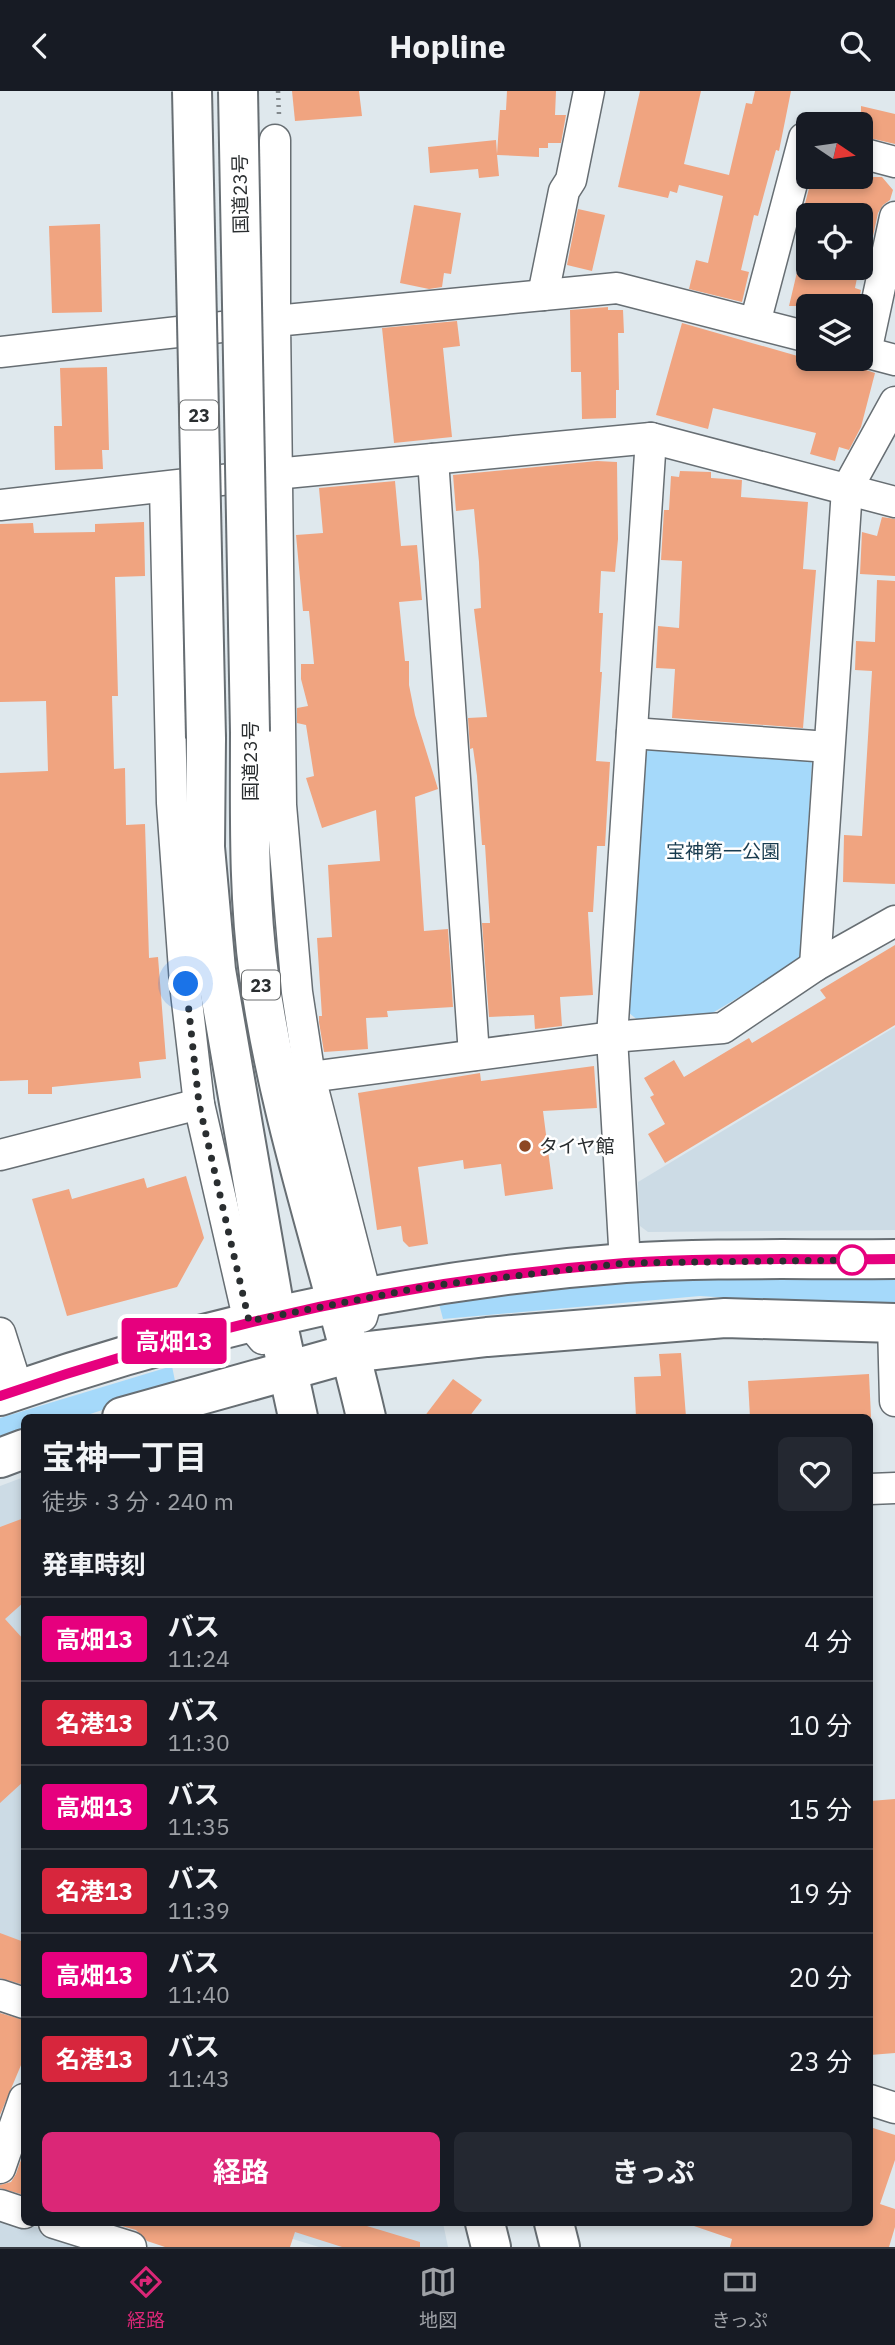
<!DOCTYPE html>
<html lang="ja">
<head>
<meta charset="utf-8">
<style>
	body { margin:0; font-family:"IBM Plex Sans","Noto Sans JP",sans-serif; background:#242831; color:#f1f3f6; height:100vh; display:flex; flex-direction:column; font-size:26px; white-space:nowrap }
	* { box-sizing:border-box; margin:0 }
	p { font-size:23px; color:#9ea1a6 }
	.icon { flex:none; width:38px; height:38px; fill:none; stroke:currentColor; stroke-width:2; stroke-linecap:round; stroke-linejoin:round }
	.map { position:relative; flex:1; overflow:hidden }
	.details { position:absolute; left:21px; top:1323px; width:852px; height:812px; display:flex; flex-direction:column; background:#171b24; border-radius:10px; box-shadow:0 4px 10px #0003 }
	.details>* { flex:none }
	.badge { padding:0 14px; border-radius:5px; font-size:24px; line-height:46px }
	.needle { width:46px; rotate:103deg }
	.fabs { position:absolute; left:796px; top:21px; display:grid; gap:14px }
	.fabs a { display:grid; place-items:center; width:77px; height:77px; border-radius:10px; background:#171b24; box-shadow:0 4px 10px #0003; font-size:35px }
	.you { position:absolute; width:35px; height:35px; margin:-18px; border:5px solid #fff; border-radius:50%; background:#1a73e8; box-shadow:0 0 0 10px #1a73e833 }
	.map>.badge { position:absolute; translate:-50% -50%; box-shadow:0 0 0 4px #fff }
	h2 { padding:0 21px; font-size:26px; line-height:63px }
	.round { display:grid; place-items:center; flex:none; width:74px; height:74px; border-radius:10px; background:#242831 }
	.headline { display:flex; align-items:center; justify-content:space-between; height:119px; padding:0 21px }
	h1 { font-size:33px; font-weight:700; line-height:52px }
	.action { display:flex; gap:14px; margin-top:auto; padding:14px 21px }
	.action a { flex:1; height:80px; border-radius:10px; background:#db2777; color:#fff; font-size:28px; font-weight:700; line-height:80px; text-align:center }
	.action a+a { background:#242831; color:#f1f3f6 }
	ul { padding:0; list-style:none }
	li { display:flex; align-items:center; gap:21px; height:84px; padding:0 21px; border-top:2px solid #363941 }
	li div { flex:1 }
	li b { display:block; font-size:26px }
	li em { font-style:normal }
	li .badge { min-width:77px; font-weight:700; text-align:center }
	header { display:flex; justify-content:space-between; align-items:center; height:91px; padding:0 21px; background:#171b24; font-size:32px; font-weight:700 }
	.tab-bar { display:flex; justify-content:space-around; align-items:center; height:98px; border-top:2px solid #363941; background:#171b24; font-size:19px; color:#9ea1a6 }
	.tab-bar a { display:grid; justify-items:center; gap:4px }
	.tab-bar .selected { color:#db2777 }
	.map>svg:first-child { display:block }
	.built { fill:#ccdbe5 }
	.green { fill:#a5d9fa }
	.building { fill:#f0a480 }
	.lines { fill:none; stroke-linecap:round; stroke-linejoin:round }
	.minor-casing { stroke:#676e73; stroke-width:33 }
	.tertiary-casing { stroke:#676e73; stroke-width:42 }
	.trunk-casing { stroke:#676e73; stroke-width:42 }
	.path { stroke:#83898d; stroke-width:4.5; stroke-dasharray:2 5; stroke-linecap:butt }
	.minor { stroke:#fff; stroke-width:30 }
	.tertiary { stroke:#fff; stroke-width:38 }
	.trunk { stroke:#fff; stroke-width:38 }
	.trunk-bridge-casing { stroke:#676e73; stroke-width:42; stroke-linecap:butt }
	.trunk-bridge { stroke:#fff; stroke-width:38 }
	.line-casing { stroke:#fff; stroke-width:16 }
	.line { stroke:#e6007e; stroke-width:10 }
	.walk { stroke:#2a2e30; stroke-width:7; stroke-dasharray:0 12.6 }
	.poi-dot { fill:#8d4722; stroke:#fff; stroke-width:2.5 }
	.stop-dot { fill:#fff; stroke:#e6007e; stroke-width:3.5 }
	.labels { text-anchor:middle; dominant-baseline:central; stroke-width:5; stroke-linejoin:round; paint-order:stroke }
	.shield { fill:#fff; stroke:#6a6d6e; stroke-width:2 }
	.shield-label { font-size:18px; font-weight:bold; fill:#2a2e30 }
	.street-label { font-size:19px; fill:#2a2e30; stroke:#fff }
	.park-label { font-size:19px; fill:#183b4f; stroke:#fff }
	.poi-label { font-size:19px; fill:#2a2e30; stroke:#fff; text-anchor:start }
</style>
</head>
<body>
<header><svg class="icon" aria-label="back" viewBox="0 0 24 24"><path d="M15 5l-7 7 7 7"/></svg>Hopline<svg class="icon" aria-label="search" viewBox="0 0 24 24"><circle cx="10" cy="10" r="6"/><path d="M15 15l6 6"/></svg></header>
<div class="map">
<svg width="895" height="2156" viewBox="0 0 895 2156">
	<rect width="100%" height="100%" fill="#dfe8ed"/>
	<g class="built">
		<path d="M895,936V1139L648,1141L640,1135L638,1091Z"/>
		<path d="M24,1386V1903L0,1894V1395Z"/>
		<path d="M0,2125L99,2156H0Z"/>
		<path d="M240,2132H443L448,2156H319Z"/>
	</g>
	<g class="green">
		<path d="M651,654L802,664L812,672L800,870L709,924L639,930L629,922L645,664Z"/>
		<path d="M673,1183L895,1184V1218L700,1205L443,1228L438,1209Z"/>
		<path d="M172,1275L176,1295L81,1326H24V1345L0,1354V1327Z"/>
	</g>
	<g class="building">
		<path d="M292,0H359L362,25L295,30Z"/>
		<path d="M507,0H556L555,24H566L561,52H548V57H539V66L497,64L499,85L479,87L478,78L430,82L428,56L496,49L497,63L500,19H506Z"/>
		<path d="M640,0H701L684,73L729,84L746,12L752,13L755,0H791L779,60L776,59L758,125L754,124L741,179L749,181L742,211L689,198L696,169L708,172L723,105L679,94L677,102L670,100L668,107L618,96Z"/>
		<path d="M861,15L895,23V53L861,45Z"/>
		<path d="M812,86H882L893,99L890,109L883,114L878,122L865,182H861V124H802Z"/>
		<path d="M414,114L461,122L451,183L444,182L442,196L429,198L400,192Z"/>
		<path d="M578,118L605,124L592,180L567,174Z"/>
		<path d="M100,133L102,221L52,222L49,135Z"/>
		<path d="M798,177H859L855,197L861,199L858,215H789Z"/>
		<path d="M608,216V219H623L624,242H618L619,299H616V327L582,328L581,281H571L570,219Z"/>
		<path d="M457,230L460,255L443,257L452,346L394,352L382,237Z"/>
		<path d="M682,232L808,268L844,277L845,272L875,282L861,336L849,359L839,356L835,370L810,363L816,342L713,317L708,338L656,324Z"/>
		<path d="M107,276L109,359H102L103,378L55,379L54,335H62L60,277Z"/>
		<path d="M597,370L617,371L618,448L615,481L601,480L599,522H603L600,581H602L596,670L610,671L605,755H597L593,821H588L593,904L560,906L562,935L535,938L534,924L489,926L482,832H490L485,754H482L477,685L473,657L470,658L468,627L487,626L474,518L481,517L479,471L474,418L456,420L453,384Z"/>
		<path d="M680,380L711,381V387L742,389L741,406L808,411L803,478L816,479L803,637L672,627L675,578L656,577L658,535L679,537L682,470L661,469L664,419H669L671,385L679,386Z"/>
		<path d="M395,390L401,455L417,454L422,509L399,511L405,570H409V594L415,624L438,698L415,706L424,840L448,838L453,916L387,920L388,926L366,927L368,958L324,961L319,931V925H322L317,847L332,846L328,774L380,770L376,719L322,737L306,687L314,685L306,634L297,632V617L308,615L301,588V573H314L309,520H303L296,444L323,442L319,397Z"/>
		<path d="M882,426L895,428V485L860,483L862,441L877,445Z"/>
		<path d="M144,431L145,485L115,486L118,605H112L114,678L125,677L126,734L145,733L149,867L158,866L166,968L139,971L141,987L52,996V1003H28V989L0,990V682L48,680L46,610L0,611V433L33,432L34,442L95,441V433Z"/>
		<path d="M877,489L895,490V793L843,791L844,744L862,745L872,580L855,579L856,550L875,551Z"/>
		<path d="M895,854V934L665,1072L648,1043L665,1033L650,1006L654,1004L644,987L674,969L684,986L749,947L752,952L826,907L820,899Z"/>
		<path d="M594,975L597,1017L543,1020L553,1098L505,1105L501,1073L464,1078L463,1069L418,1076L428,1153L409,1156L403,1150L401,1135L377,1139L358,1002L480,982L481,990Z"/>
		<path d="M186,1085L204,1147L177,1196L67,1225L32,1108L69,1098L72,1108L144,1087L147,1097Z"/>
		<path d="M681,1262L686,1326H636L634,1286L661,1285L659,1263Z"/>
		<path d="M869,1283L871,1326H750L748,1290Z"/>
		<path d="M453,1288L482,1309L469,1326H424Z"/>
		<path d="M24,1427V1511L5,1528L24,1549V1690L0,1712V1436Z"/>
		<path d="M895,1708V1962L870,1964V1710Z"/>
		<path d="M0,1842L24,1851V1894L0,1887Z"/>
		<path d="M0,1922L24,1929V1967L0,2024Z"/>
		<path d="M870,2036L895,2044V2069L880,2113L895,2118V2136L889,2156H730L732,2148L694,2135L695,2132H870Z"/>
		<path d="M24,2060V2104L0,2097V2094L11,2091L16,2083Z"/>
		<path d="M111,2132H357L420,2151V2156H342L295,2141L290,2156H165L147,2150L136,2139Z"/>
	</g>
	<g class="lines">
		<defs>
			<g id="minor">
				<path d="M861,62L895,71"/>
				<path d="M543,204L564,100L571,89L589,0"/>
				<path d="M755,232L804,47L808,48"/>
				<path d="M861,260L895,269"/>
				<path d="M0,261L275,230V49"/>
				<path d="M866,261L895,126"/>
				<path d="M433,368L474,964"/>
				<path d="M165,396L172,712L185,893L199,1013L249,1231L263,1248"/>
				<path d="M0,414L275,383L651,347L895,411"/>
				<path d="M632,642L829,656"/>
				<path d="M815,875L847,398L895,311"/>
				<path d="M310,986L612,946L723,937L815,875L895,830"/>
				<path d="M0,1064L199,1013"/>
				<path d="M625,1172L612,946L651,347"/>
				<path d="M362,1226L367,1208L310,986L297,901L281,714L275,230L617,197L808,246"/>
				<path d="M893,1232L895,1310"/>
				<path d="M0,1242L18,1299"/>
				<path d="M870,1398L895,1397"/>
				<path d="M0,1904L24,1912"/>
				<path d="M870,2009L895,2017"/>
				<path d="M0,2077L24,2008"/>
				<path d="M0,2114L24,2122"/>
				<path d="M54,2132L131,2156"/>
			</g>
			<g id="tertiary">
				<path d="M0,1305C201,1235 412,1188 625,1172C714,1166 805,1169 895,1168"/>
				<path d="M122,1326L351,1262L487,1246L725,1227L895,1232"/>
				<path d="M0,1367L24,1358"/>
			</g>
			<g id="trunk">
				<path d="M250,641C250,721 248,804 259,884C280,1035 332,1179 366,1326"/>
				<path d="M206,647L205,756L216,879L276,1225L298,1326"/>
				<path d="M485,2132L491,2156"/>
				<path d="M554,2132L560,2156"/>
			</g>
		</defs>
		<use href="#minor" class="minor-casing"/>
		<use href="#tertiary" class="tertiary-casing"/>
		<use href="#trunk" class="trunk-casing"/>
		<path class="path" d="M278,0L279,24"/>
		<use href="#minor" class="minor"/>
		<use href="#tertiary" class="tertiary"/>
		<use href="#trunk" class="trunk"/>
		<defs>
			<g id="trunk-bridge">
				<path d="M192,0L206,647"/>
				<path d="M238,0L250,641"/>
			</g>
		</defs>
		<use href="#trunk-bridge" class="trunk-bridge-casing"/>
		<use href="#trunk-bridge" class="trunk-bridge"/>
	</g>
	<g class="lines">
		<defs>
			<path id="line" d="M0,1305C202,1235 412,1188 625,1172C714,1166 805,1169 895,1168"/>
		</defs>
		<use href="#line" class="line-casing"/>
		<use href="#line" class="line"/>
		<path class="walk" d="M186,893L199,1013L249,1230L429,1195L625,1172L852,1169"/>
	</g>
	<circle class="poi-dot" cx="525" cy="1055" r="7"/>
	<circle class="stop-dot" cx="852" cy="1169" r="14"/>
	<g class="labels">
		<g class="shield">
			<rect x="180" y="309.5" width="38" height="29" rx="5"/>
			<rect x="242" y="879.5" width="38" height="29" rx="5"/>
		</g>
		<g class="shield-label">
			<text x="199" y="324">23</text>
			<text x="261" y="894">23</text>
		</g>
		<g class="street-label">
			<text transform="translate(240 103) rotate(-91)">国道23号</text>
			<text transform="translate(250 670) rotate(-90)">国道23号</text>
		</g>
		<g class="park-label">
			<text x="723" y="760">宝神第一公園</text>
		</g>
		<g class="poi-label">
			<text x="539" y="1055">タイヤ館</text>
		</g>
	</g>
</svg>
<div class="fabs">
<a><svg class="needle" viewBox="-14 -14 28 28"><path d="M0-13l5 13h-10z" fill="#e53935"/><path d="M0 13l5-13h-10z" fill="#9ea1a6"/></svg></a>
<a><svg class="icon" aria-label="locate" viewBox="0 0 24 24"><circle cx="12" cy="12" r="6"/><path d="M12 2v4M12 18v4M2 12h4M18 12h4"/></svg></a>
<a><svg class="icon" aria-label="layers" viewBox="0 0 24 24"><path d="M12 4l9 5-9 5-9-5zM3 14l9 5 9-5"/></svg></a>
</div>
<div class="you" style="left:186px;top:893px"></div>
<b class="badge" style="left:174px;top:1250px;background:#e6007e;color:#fff">高畑13</b>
<section class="details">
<div class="headline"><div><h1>宝神一丁目</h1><p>徒歩 · 3 分 · 240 m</p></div><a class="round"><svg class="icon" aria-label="heart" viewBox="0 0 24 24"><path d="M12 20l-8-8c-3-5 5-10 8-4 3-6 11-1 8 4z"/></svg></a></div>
<h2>発車時刻</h2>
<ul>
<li><span class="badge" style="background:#e6007e;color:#fff">高畑13</span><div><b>バス</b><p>11:24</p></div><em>4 分</em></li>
<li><span class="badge" style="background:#d7263d;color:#fff">名港13</span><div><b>バス</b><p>11:30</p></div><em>10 分</em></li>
<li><span class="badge" style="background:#e6007e;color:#fff">高畑13</span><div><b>バス</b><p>11:35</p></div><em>15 分</em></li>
<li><span class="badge" style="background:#d7263d;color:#fff">名港13</span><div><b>バス</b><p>11:39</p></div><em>19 分</em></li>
<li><span class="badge" style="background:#e6007e;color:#fff">高畑13</span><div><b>バス</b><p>11:40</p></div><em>20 分</em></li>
<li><span class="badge" style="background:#d7263d;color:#fff">名港13</span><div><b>バス</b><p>11:43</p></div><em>23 分</em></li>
</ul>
<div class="action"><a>経路</a><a>きっぷ</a></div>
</section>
</div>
<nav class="tab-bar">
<a class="selected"><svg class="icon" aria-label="directions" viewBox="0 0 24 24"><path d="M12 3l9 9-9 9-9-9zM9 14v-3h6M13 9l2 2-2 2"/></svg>経路</a>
<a><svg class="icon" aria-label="map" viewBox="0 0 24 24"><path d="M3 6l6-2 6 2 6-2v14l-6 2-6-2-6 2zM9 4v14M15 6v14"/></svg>地図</a>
<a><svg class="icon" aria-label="tickets" viewBox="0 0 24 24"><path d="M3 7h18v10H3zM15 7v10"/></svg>きっぷ</a>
</nav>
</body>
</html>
